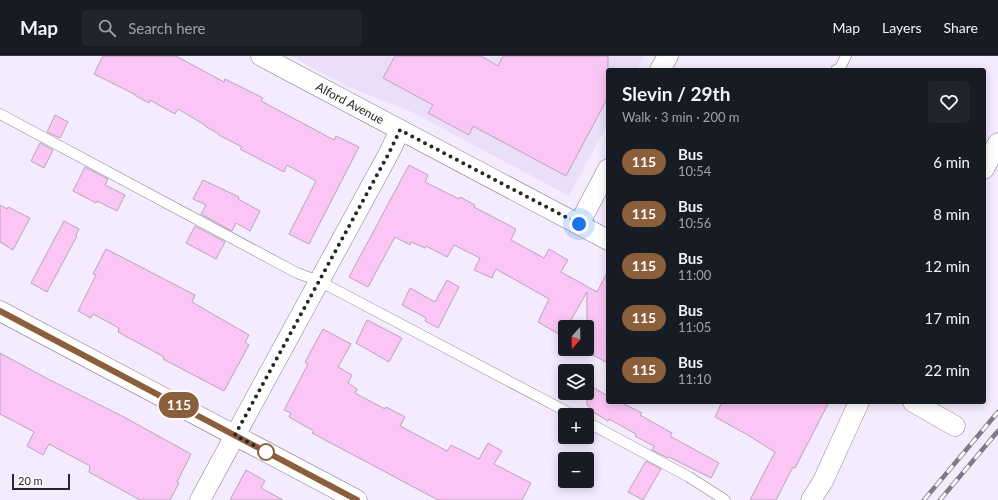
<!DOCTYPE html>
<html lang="en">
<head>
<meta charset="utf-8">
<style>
	body { margin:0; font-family:Lato,sans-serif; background:#20242c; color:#f1f3f6; height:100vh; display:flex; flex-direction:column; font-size:15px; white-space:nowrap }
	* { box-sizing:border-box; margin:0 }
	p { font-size:13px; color:#9ea1a6 }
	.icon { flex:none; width:22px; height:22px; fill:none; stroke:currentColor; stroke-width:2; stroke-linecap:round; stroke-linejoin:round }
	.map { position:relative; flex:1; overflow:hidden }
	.side { position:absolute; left:606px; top:12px; width:380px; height:336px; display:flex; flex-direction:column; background:#171b24; border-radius:4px; box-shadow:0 2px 10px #0003 }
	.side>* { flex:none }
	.badge { padding:0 8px; border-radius:13px; font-size:14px; line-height:26px }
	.needle { width:26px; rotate:200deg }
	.controls { position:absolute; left:558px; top:264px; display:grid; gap:8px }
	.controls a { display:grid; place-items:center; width:36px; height:36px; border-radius:4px; background:#171b24; box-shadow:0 2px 10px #0003; font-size:20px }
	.scale { position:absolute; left:12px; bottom:10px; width:58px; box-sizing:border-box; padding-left:4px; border:2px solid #28252c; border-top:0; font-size:11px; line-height:14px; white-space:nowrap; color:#28252c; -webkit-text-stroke:3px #fdfdfd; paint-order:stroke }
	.you { position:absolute; width:20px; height:20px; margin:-10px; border:3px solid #fff; border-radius:50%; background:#1a73e8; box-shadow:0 0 0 6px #1a73e833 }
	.map>.badge { position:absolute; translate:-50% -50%; box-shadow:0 0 0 2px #fff }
	.round { display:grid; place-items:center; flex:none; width:42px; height:42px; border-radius:4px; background:#20242c }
	.summary { display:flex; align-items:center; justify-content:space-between; height:68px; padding:0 16px }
	h1 { font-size:19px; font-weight:700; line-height:30px }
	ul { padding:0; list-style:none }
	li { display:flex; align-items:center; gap:12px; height:52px; padding:0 16px }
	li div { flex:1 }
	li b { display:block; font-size:15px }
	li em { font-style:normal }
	li .badge { min-width:44px; font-weight:700; text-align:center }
	header { display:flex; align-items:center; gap:24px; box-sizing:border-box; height:56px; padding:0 20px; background:#171b24; border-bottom:1px solid #363941 }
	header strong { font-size:19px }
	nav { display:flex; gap:22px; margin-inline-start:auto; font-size:14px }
	.search { width:280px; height:36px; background:#20242c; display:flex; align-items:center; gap:10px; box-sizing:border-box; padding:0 14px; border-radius:4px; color:#9ea1a6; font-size:15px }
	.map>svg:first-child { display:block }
	.built { fill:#eadef8 }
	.building { fill:#fbc5f5; stroke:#b7a7b5 }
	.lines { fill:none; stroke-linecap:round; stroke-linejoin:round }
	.service-casing { stroke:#837b8c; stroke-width:11 }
	.minor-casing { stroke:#837b8c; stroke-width:21 }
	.service { stroke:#fff; stroke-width:10 }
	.minor { stroke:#fff; stroke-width:20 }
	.rail-casing { stroke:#7f7a86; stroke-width:4.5 }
	.rail { stroke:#fdfdfd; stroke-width:3; stroke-dasharray:9; stroke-linecap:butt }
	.line-casing { stroke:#fff; stroke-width:9 }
	.line { stroke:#8b5e3c; stroke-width:6 }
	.walk { stroke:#28252c; stroke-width:4; stroke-dasharray:0 7.2 }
	.stop-dot { fill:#fff; stroke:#8b5e3c; stroke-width:2 }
	.labels { text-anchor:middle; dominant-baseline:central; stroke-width:3; stroke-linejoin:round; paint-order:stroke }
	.street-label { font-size:12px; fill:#28252c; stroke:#fdfdfd }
</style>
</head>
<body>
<header>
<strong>Map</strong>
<div class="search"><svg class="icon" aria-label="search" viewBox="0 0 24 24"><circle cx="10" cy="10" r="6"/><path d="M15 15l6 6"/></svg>Search here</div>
<nav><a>Map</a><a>Layers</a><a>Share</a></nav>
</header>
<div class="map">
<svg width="998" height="444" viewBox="0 0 998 444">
	<rect width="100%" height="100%" fill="#f4ebfe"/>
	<path class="built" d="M291,0H644L637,14H608V67L569,140L412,56L346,30Z"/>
	<g class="building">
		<path d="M103,0H176L224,26L225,23L263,42L261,45L334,84L336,80L359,91L309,188L289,178L316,125L287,109L284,116L240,93L242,91L219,79V78L205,70V69L178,53L175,58L150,44L149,47L136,40V39L94,18Z"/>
		<path d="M395,0H481L498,10L503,0H608V41L566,120L473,70L469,79L428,57L433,49L383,22Z"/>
		<path d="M55,59L68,66L60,82L47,76Z"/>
		<path d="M40,87L53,94L44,112L31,105Z"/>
		<path d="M409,109L428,119L425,126L459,143L460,141L475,149L474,151L516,173L511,184L544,202L549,193L568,204L561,216L597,236L608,215V307L587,296V236L567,271H565V274L562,280L538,266L549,243L496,213L492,222L474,214L480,202L454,189L447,201L426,190L425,192L411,186L410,189L395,181L368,231L349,221Z"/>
		<path d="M85,111L108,123L105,129L125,139L117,155L97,145L96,147L73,135Z"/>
		<path d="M203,124L239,141L238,143L260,155L250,175L236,167L232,175L201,158L206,149L193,143Z"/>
		<path d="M0,149L7,153L8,151L30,162L13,194L0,186Z"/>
		<path d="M64,165L79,173L76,179L77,180L47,236L31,227Z"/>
		<path d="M195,170L225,186L216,203L186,187Z"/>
		<path d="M106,193L195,239L192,246L249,279L245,286L249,289L224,335L163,303L164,301L118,276L119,272L93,258L91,262L78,255L96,219L93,218Z"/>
		<path d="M447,224L459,231L438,272L425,265L426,262L402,249L410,232L435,246Z"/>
		<path d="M367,264L402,282L389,306L356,287Z"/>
		<path d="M323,273L351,288L338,311L352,319L348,327L357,333L355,337L385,353L386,351L405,361L400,370L447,395L451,389L479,403L488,387L502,395L494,408L531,427L522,444H438L312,377L314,375L289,361L291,357L284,354L308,308L305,306Z"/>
		<path d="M0,297L48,323L122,360L191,398L177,426L179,427L170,444H140L89,416L90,410L49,388L43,399L27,390L34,376L0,358Z"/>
		<path d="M587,328L608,340V346H618L622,348V347L642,357L640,359L672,377L670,380L719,407L711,422L669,401L668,402L652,394L654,390L635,380L636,378L609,363L608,365L588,353L590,351L587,349Z"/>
		<path d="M722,346H829L795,412L793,411L776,444H750L775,396L746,378L715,361Z"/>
		<path d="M646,405L661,413L643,444L628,436Z"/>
		<path d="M246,414L265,425L261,432L283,444H230Z"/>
	</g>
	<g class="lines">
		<defs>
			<g id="service">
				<path d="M836,14L840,12L846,0"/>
				<path d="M0,58L297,217L319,225L573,359"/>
				<path d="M587,366L689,421L725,444"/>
			</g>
			<g id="minor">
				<path d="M261,0L608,184"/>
				<path d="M660,14L668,0"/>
				<path d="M984,113L998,87"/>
				<path d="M579,168L608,113"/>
				<path d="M0,255L357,444"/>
				<path d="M913,346L955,370"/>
				<path d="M200,444L389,97L400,74"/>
				<path d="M811,444L823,425L859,346"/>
			</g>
		</defs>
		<use href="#service" class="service-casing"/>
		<use href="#minor" class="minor-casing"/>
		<use href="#service" class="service"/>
		<use href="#minor" class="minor"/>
		<defs>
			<g id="rail">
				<path d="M924,444L998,356"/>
				<path d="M940,444L998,375"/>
			</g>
		</defs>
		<use href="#rail" class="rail-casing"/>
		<use href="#rail" class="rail"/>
	</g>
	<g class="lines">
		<defs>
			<path id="line" d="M0,255L357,444"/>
		</defs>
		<use href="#line" class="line-casing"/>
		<use href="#line" class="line"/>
		<path class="walk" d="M266,396L235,379L389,97L400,74L579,168"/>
	</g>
	<circle class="stop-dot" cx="266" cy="396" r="8"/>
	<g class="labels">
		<g class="street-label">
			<text transform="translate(350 47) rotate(28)">Alford Avenue</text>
		</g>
	</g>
</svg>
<div class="controls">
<a><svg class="needle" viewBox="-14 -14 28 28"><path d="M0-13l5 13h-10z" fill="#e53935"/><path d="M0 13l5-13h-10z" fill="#9ea1a6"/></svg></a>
<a><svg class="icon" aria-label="layers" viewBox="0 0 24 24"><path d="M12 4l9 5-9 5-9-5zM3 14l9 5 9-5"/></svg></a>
<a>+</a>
<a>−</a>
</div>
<div class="scale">20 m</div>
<div class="you" style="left:579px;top:168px"></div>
<b class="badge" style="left:179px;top:349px;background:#8b5e3c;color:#fff">115</b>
<section class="side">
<div class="summary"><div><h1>Slevin / 29th</h1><p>Walk · 3 min · 200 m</p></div><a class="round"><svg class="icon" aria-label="heart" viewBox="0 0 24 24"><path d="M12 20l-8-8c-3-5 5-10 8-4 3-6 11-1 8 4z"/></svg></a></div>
<ul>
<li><span class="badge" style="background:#8b5e3c;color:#fff">115</span><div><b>Bus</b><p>10:54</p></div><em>6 min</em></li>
<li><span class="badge" style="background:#8b5e3c;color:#fff">115</span><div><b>Bus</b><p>10:56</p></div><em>8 min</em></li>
<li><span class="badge" style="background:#8b5e3c;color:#fff">115</span><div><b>Bus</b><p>11:00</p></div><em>12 min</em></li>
<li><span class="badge" style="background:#8b5e3c;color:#fff">115</span><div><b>Bus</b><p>11:05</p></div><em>17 min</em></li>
<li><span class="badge" style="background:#8b5e3c;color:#fff">115</span><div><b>Bus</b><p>11:10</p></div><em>22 min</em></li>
</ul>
</section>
</div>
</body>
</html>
